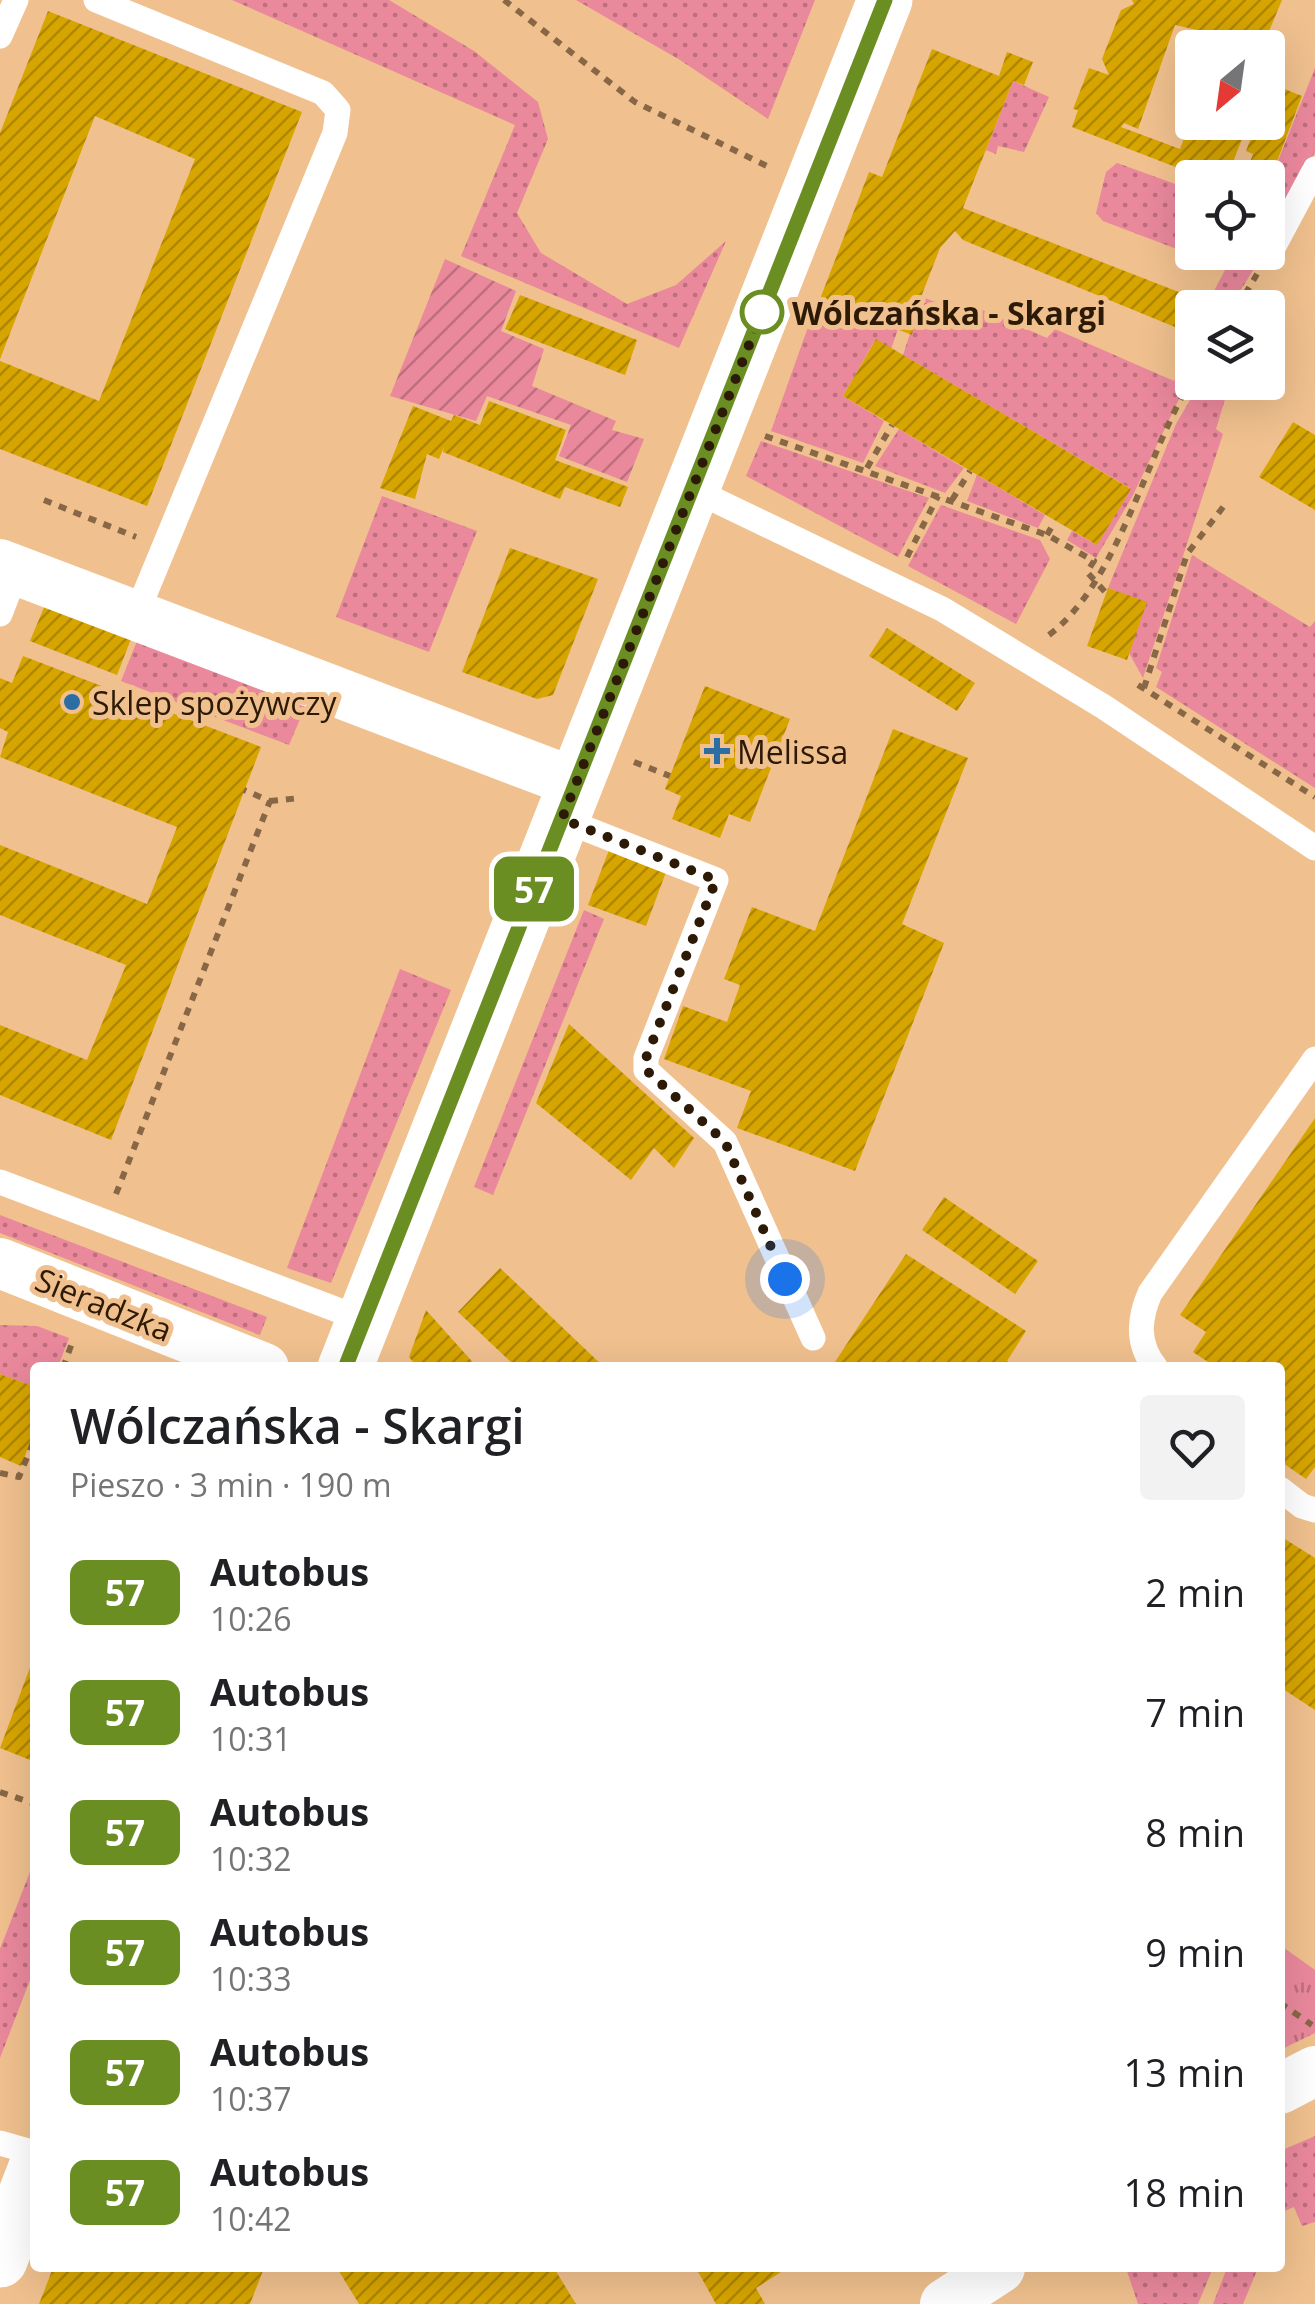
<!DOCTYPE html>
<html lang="pl">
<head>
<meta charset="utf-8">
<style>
	body { margin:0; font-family:"Open Sans",sans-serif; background:#f2f2f2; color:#202124; height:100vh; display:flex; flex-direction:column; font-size:38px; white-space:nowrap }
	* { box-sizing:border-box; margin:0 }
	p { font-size:32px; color:#757577 }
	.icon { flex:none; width:55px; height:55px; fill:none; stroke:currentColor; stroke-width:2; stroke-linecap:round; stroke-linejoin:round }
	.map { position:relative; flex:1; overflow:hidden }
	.side { position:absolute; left:30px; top:1362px; width:1255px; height:910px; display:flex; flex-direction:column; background:#fff; border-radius:10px; box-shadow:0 10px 40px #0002 }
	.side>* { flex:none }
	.badge { padding:0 20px; border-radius:15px; font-size:35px; line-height:65px }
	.needle { width:65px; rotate:209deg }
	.fabs { position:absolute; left:1175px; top:30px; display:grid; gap:20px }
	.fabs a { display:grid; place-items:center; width:110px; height:110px; border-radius:10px; background:#fff; box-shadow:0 10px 40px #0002; font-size:50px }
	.you { position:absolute; width:50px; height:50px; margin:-25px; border:8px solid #fff; border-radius:50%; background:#1a73e8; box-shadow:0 0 0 15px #1a73e833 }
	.map>.badge { position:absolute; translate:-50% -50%; box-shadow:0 0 0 5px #fff }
	.round { display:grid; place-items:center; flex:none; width:105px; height:105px; border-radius:10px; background:#f2f2f2 }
	.head { display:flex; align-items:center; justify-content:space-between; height:170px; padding:0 40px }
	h1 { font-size:48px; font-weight:600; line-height:75px }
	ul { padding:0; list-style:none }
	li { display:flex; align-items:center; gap:30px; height:120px; padding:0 40px }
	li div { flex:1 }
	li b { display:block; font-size:38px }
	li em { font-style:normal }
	li .badge { min-width:110px; font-weight:700; text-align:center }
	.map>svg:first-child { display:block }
	.grass { fill:url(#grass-dots) }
	.park { fill:url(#park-tufts) }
	.garden { fill:url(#garden-furrows) }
	.building { fill:url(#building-hatch) }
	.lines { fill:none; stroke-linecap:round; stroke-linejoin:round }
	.path { stroke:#876745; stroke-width:6; stroke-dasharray:8 8; stroke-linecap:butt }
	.service { stroke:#fff; stroke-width:25 }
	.minor { stroke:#fff; stroke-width:50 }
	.tertiary { stroke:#fff; stroke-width:55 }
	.line-casing { stroke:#fff; stroke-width:22 }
	.line { stroke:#6b8e23; stroke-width:15 }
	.walk { stroke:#2c1a06; stroke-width:10; stroke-dasharray:0 18 }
	.stop-dot { fill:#fff; stroke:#6b8e23; stroke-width:5 }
	.poi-dot { fill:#2c6da3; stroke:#f0c08e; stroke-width:4 }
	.labels { text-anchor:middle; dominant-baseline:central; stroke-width:10; stroke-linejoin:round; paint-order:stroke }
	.stop-label { font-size:32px; font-weight:bold; fill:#2c1a06; stroke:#f0c08e; text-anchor:start }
	.poi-label { font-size:32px; fill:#2c1a06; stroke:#f0c08e; text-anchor:start }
	.street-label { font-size:32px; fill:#2c1a06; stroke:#f0c08e }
</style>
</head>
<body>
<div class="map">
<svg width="1315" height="2304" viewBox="0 0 1315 2304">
	<defs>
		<pattern id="grass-dots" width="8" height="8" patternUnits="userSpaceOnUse" patternTransform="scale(2.5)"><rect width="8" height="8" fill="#ea889c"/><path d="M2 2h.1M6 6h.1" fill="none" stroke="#be6e7d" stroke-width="1.8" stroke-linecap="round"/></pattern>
		<pattern id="park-tufts" width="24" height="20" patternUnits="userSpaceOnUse" patternTransform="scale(2.5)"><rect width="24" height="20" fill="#ea889c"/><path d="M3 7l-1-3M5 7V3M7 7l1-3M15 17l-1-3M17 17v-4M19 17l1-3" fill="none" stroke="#be6e7d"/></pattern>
		<pattern id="garden-furrows" width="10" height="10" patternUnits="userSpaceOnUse" patternTransform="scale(2.5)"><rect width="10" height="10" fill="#ea889c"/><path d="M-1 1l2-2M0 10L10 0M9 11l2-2" fill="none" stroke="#be6e7d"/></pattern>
		<pattern id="building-hatch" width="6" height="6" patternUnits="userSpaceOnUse" patternTransform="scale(2.5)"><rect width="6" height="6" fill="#d7a500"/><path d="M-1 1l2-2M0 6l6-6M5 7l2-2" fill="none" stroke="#af8600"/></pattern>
	</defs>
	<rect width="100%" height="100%" fill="#f0c08e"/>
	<g class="grass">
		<path d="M232,0H389L474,51L538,102L548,139L517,213L541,253L627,304L676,285L726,241L679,348L461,256L515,125Z"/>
		<path d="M576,0H815L768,119L680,60Z"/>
		<path d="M1315,68V152L1268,246V186Z"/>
		<path d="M1013,81L1049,97L1024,152L998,146L996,154L986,150Z"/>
		<path d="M1117,163L1192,190V248L1182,251L1103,221L1096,213L1106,172Z"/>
		<path d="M1234,253H1264L1230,307L1205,308Z"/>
		<path d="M922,297L964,313L980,309L1047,338L1055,329L1174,381L1192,339V372L1132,497L1096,558L1067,540L1072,531L1097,545L1130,488L903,355Z"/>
		<path d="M818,299L898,329L891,349L875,340L843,396L884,421L863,463L771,431Z"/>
		<path d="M1200,383H1230L1216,429L1223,434L1143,678L1129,653L1146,603L1108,588L1176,424Z"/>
		<path d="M899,429L964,468L945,493L875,466Z"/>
		<path d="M761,441L929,498L898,557L746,476Z"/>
		<path d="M977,475L1045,515L1038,528L967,501Z"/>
		<path d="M382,496L477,531L429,652L336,617Z"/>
		<path d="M941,505L1040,540L1050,559L1016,624L908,566Z"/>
		<path d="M1192,555L1310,627L1315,621V788L1156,687L1162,672L1156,668Z"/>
		<path d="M137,641L306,705L289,745L121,681Z"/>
		<path d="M584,910L604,919L493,1195L474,1187Z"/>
		<path d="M400,969L451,990L331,1283L287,1268Z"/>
		<path d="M0,1215L267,1317L260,1335L0,1233Z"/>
		<path d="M0,1325L37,1326L69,1338L58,1367L35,1368V1387L0,1374Z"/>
		<path d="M35,1859V1967L0,2058V1949Z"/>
		<path d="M1315,2136V2222L1302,2226L1294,2207L1280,2213V2151Z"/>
		<path d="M1126,2268H1213L1198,2304H1138Z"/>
		<path d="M1227,2268H1258L1243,2304H1213Z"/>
	</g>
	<path class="park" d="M1280,1945L1315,1970V2033L1280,2050Z"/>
	<path class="garden" d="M445,259L516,291L501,331L544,349L532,386L616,421L612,430L644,439L627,482L559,456L571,425L487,396L476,421L390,396Z"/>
	<g class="building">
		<path d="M1132,0H1282L1262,48H1229L1233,38L1175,25L1138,129L1124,123L1121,127L1180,149L1190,122H1209L1242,139L1231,167L1246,173L1253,154L1246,151L1257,122H1268L1272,84L1302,96L1268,185V178H1204L1072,127L1078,110L1073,109L1089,68L1109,75L1102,59L1121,10L1134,4Z"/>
		<path d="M48,11L302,112L147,506L0,449V361L99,401L195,159L95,116L0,359V133Z"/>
		<path d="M932,49L999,76L1007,52L1033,62L1024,85L1013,81L963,208L1207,303L1205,308H1192V334L963,240L955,231L940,248L916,310L912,335L820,299L869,172L882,177Z"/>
		<path d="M520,295L637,340L625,375L505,329Z"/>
		<path d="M876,339L1131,489L1097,545L843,396Z"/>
		<path d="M489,401L566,430L555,460L628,487L620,507L565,487L560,499L443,452L444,447L439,459L427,454L415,499L380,488L413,406L451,421L454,415L480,425Z"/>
		<path d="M1293,422L1315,435V510L1259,477Z"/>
		<path d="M510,548L598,579L553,695L537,699L462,672Z"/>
		<path d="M1108,588L1147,602L1127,660L1087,646Z"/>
		<path d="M45,605L131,639L117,675L30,641Z"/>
		<path d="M887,628L975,683L957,711L869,656Z"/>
		<path d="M23,656L261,747L111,1140L0,1095V1025L87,1060L126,965L0,915V845L147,904L177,827L0,757L8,732L0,728V678L12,683Z"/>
		<path d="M705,686L790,719L750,822L729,814L720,838L672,819L681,796L665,789Z"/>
		<path d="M893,729L968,758L902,924L944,943L855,1171L737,1128L751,1091L664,1059L683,1006L727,1022L740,985L724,979L752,907L815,931Z"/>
		<path d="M609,850L666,872L646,926L588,905Z"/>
		<path d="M569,1024L694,1138L674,1168L654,1148L631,1180L536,1103Z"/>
		<path d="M1315,1118V1467L1306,1479L1280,1461V1368H1217L1193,1352L1206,1332L1180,1315Z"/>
		<path d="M944,1197L1038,1261L1015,1294L922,1230Z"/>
		<path d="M906,1254L1026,1331L1007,1361L1016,1368H831Z"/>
		<path d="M500,1268L605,1368H517L458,1312Z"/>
		<path d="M426,1310L443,1329L478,1368H418L409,1357Z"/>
		<path d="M0,1374L35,1387V1430L21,1466L0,1457Z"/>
		<path d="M1280,1536L1315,1558V1710L1280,1687Z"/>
		<path d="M35,1654V1762L0,1748Z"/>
		<path d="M53,2268H264L250,2304H39Z"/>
		<path d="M337,2268H554L576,2304H359Z"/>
		<path d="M686,2268H778L781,2272L756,2288L765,2304H716L696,2268L689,2272Z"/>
	</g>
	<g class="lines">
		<g class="path">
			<path d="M504,0L635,102L769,167"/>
			<path d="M1237,308L1257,274"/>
			<path d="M765,436L1047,535L1094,561L1087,572L1106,593"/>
			<path d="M867,468L892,425"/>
			<path d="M44,500L136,537"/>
			<path d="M952,500L970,471"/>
			<path d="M1047,535L1055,521"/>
			<path d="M907,557L938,496"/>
			<path d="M1049,635C1118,583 1147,452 1192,379"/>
			<path d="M1138,685L1315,797"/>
			<path d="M1144,688L1187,554L1227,502"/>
			<path d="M634,762L670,776"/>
			<path d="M270,801L300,798"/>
			<path d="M116,1194L270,801L244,790"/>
			<path d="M63,1368L73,1340"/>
			<path d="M0,1473L19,1477L35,1438"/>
			<path d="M0,1792L35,1804"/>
			<path d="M1280,2003L1312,2025"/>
		</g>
		<g class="service">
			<path d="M96,0L323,93L338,110L335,133L136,615"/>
			<path d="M0,36L16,0"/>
			<path d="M1274,246L1315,169"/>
			<path d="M692,489L942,609L1104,707L1315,848"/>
			<path d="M0,614L17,570"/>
			<path d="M561,819L716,880L646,1058V1070L725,1142L813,1338"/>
			<path d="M0,1182L364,1320"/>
			<path d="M1156,1368C1136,1344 1139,1318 1150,1293L1315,1059"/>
			<path d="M1280,1489L1302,1506L1315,1510"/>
			<path d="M0,2143L35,2153"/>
		</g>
		<g class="minor">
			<path d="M0,564L576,783"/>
			<path d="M0,1263L264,1368"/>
			<path d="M1280,2089L1315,2071"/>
			<path d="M945,2304L1000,2268"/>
		</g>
		<g class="tertiary">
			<path d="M345,1368L885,0"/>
			<path d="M0,2260L35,2170"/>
		</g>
	</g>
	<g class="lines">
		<defs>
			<path id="line" d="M345,1368L885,0"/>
		</defs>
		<use href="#line" class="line-casing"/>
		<use href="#line" class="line"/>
		<path class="walk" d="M762,312L562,819L716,880L646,1058V1070L725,1142L785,1279"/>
	</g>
	<circle class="stop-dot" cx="762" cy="312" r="20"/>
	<g class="poi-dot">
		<circle cx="72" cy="702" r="10"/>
		<path d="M712 736h10v10h10v10h-10v10h-10v-10h-10v-10h10z"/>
	</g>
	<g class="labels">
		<g class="stop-label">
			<text x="792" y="312">Wólczańska - Skargi</text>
		</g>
		<g class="poi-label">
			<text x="92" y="702">Sklep spożywczy</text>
			<text x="737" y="751">Melissa</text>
		</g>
		<g class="street-label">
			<text transform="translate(104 1304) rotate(22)">Sieradzka</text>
		</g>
	</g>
</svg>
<div class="fabs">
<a><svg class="needle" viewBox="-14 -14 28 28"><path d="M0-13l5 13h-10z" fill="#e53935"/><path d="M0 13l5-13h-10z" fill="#757577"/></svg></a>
<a><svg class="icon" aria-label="locate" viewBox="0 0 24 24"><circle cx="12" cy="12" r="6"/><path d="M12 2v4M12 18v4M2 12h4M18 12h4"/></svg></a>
<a><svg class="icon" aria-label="layers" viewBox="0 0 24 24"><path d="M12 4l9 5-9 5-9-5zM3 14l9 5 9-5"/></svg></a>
</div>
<div class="you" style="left:785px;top:1279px"></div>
<b class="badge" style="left:534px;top:889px;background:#6b8e23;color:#fff">57</b>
<section class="side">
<div class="head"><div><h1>Wólczańska - Skargi</h1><p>Pieszo · 3 min · 190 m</p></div><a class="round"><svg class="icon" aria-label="heart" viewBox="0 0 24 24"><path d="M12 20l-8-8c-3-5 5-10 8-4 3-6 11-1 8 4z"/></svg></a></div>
<ul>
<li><span class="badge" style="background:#6b8e23;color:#fff">57</span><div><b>Autobus</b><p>10:26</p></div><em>2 min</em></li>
<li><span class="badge" style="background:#6b8e23;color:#fff">57</span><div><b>Autobus</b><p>10:31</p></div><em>7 min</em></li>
<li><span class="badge" style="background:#6b8e23;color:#fff">57</span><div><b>Autobus</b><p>10:32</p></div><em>8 min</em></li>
<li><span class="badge" style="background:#6b8e23;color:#fff">57</span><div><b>Autobus</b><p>10:33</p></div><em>9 min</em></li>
<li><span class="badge" style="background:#6b8e23;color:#fff">57</span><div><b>Autobus</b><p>10:37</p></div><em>13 min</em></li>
<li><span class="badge" style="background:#6b8e23;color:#fff">57</span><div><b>Autobus</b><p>10:42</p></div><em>18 min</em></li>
</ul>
</section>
</div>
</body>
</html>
